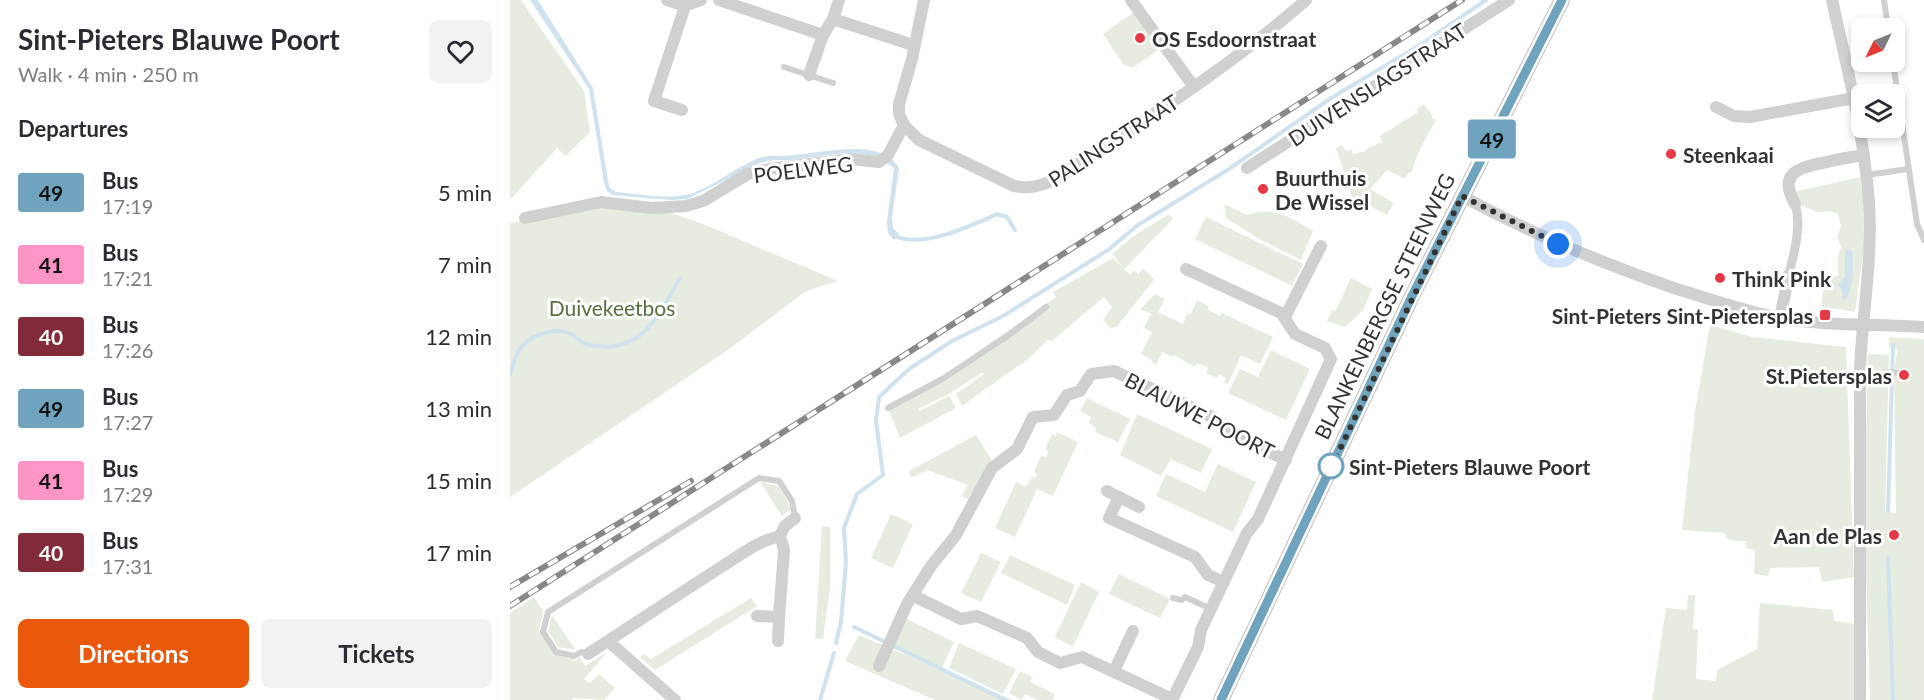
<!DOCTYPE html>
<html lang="en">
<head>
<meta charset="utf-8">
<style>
	body { margin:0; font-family:Lato,sans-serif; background:#f2f2f3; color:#2b2b33; height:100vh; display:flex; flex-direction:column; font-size:22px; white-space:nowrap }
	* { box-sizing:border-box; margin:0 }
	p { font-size:20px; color:#7c7c81 }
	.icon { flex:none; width:33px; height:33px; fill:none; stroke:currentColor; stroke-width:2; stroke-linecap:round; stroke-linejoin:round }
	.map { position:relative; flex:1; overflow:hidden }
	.side { display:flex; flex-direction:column; background:#fff; width:510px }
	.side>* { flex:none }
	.badge { padding:0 12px; border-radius:4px; font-size:21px; line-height:39px }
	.needle { width:39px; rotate:227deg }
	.fabs { position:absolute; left:1341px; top:18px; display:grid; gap:12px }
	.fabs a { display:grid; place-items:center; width:54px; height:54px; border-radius:9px; background:#fff; box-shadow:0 3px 9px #0003; font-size:30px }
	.you { position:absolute; width:30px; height:30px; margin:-15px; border:4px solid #fff; border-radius:50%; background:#1a73e8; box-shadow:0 0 0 9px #1a73e833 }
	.map>.badge { position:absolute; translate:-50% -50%; box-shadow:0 0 0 3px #fff }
	h2 { padding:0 18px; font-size:22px; line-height:54px }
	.round { display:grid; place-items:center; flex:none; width:63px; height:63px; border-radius:9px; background:#f2f2f3 }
	.overview { display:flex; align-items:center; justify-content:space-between; height:102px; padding:0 18px }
	h1 { font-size:28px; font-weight:700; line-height:45px }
	.action { display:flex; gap:12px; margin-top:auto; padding:12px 18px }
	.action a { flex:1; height:69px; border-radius:9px; background:#ea580c; color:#fff; font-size:24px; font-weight:700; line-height:69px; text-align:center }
	.action a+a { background:#f2f2f3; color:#2b2b33 }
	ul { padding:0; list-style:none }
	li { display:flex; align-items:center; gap:18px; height:72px; padding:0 18px }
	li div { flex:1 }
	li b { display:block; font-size:22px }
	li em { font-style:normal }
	li .badge { min-width:66px; font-weight:700; text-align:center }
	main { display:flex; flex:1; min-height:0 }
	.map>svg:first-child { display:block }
	.green { fill:#e6ecdf }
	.water { fill:#cfe2ee }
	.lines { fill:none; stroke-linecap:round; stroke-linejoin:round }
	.stream { stroke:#cfe2ee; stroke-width:4 }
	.service { stroke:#d0d0d0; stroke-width:6 }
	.pedestrian { stroke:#d0d0d0; stroke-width:9 }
	.minor { stroke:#d0d0d0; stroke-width:12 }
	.secondary { stroke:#bdbdbd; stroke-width:16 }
	.rail-casing { stroke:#888; stroke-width:6 }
	.rail { stroke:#fff; stroke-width:4; stroke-dasharray:11; stroke-linecap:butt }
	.line-casing { stroke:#fff; stroke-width:14 }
	.line { stroke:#70a3bd; stroke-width:9 }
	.walk { stroke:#333; stroke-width:6; stroke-dasharray:0 10.8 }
	.poi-dot { fill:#e63946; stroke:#fff; stroke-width:2 }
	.stop-dot { fill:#fff; stroke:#70a3bd; stroke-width:3 }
	.labels { text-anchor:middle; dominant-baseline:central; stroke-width:6; stroke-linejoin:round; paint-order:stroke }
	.poi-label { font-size:21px; font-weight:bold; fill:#333; stroke:#fff; text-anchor:start }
	.street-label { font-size:21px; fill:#333; stroke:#fff }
	.park-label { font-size:21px; fill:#56703f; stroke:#fff }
	.stop-label { font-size:21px; font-weight:bold; fill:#333; stroke:#fff; text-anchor:start }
</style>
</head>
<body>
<main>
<section class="side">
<div class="overview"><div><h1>Sint-Pieters Blauwe Poort</h1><p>Walk · 4 min · 250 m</p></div><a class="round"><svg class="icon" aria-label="heart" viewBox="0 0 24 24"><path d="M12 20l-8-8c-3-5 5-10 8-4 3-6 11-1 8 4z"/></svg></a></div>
<h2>Departures</h2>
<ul>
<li><span class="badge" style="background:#70a3bd;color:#111">49</span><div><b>Bus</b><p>17:19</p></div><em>5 min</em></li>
<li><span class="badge" style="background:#fc95c5;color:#111">41</span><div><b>Bus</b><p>17:21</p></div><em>7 min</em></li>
<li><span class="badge" style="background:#822a3a;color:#fff">40</span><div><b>Bus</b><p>17:26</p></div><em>12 min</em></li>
<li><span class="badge" style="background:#70a3bd;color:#111">49</span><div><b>Bus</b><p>17:27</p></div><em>13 min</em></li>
<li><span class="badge" style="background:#fc95c5;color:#111">41</span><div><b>Bus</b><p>17:29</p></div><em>15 min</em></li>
<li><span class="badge" style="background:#822a3a;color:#fff">40</span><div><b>Bus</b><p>17:31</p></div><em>17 min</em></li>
</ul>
<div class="action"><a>Directions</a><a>Tickets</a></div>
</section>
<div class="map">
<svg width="1414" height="700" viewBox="0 0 1414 700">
	<rect width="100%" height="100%" fill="#fff"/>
	<g class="green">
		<path d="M0,0H11L74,91L80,132L56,156L47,148L0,200Z"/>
		<path d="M624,12L650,49L622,68L613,64L593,34Z"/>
		<path d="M914,104L923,116L922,118L926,120L910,149L901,173L899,172L895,179L877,170L860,189L884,203L877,215L850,201L845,206L826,148L832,145L836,151L842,149L843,154L856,151V149L872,142L870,136L908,112L907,109Z"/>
		<path d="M1350,177L1353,200L1354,247L1345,312L1311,306L1315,274L1328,276V256L1331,247L1327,237L1331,227L1328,214L1321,211L1308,212L1290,205L1283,192Z"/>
		<path d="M105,204L156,211L193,224L328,281L296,291L218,350L0,497V223Z"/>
		<path d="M714,204L737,215C764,206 781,217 803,231L791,260L751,240L716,218Z"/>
		<path d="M659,214L663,219L614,269L620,275L624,270L628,274L633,268L644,280L607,326L601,329L593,320L602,307L594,297L542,341L538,340L518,359L452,406L446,394L474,374L473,372L437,395L408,409L410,411L439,396L446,408L390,438L377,407L433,376L546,297L543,292L603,258L613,268L602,254L625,235Z"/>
		<path d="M696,217L793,264L782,286L685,239Z"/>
		<path d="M841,278L862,289L853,310L835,327L817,321L822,310L825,312Z"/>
		<path d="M645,294L655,299L648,312L673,324L678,313L681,314L687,300L699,306L698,310L710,316L712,313L763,337L750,364L731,355L718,384L714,383L716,378L709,374L707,378L696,373L698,368L687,363L685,367L664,355L663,357L652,352L646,366L639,358L631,354L642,332L634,328L641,314L630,309Z"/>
		<path d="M1200,325L1242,337L1336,347L1344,577L1312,582L1309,567L1260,568L1258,576L1244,574L1245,550L1236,548V541H1226L1216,538L1215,533L1172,530L1185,411Z"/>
		<path d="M1379,337L1414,339V700H1360L1354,513L1358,354L1379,355L1375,512L1386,513L1384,369L1388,350L1379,347Z"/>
		<path d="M761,350L800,369L776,420L718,393L730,369L748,377Z"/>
		<path d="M577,398L620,419L608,442L585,432L586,428L579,423L581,417L570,411Z"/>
		<path d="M627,414L702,449L691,473L661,459L651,476L610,455Z"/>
		<path d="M547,432L568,442L543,496L527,489L505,537L485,528L506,482L516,487L522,477L525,478L527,474L524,472L531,456L536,457L538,451L535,449L542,434L546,436Z"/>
		<path d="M466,435L483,462L461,501L452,496L458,485L417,470L401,478L399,471Z"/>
		<path d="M708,464L746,482L723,532L646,496L656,474L695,492Z"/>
		<path d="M250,482L268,486L278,502L280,510L272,516Z"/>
		<path d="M381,514L403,524L383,568L361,558Z"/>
		<path d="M312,526L320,527V588L313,639H305Z"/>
		<path d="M471,553L491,562L471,602L451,593Z"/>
		<path d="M500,555L565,585L557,605L491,573Z"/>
		<path d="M609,574L660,599L650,618L599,594Z"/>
		<path d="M571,582L589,592L563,647L545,637Z"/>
		<path d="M1178,595H1185L1183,629H1188L1186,679L1206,681L1207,670L1247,649L1250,603L1323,610L1324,621L1345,624L1344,700H1142L1156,608L1177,610Z"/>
		<path d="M24,597L33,611L29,631L46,655L65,660L70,657L75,666L97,652L74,679L80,683L89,674L105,688L94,700L64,698L62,700H0V613Z"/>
		<path d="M241,598L247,606L145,670L130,657L134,654L141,659Z"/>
		<path d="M42,615L65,649L64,650L48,647L38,631Z"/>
		<path d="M395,618L444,642L432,668L383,646Z"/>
		<path d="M349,635L503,700H425L335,661Z"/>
		<path d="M449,643L506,669L493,694L439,668Z"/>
		<path d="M510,671L522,677L520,682L545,694L542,700H527L515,694L511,700L499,693Z"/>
	</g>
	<g class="water">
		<path d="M20,0H28L83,88L98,181L100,188L106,192C127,194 153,199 175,195C198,191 225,167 249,158C261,154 273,157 285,155C313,153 372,137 389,168L382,218L383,228L389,234L384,240L378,233L377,221L384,168L368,158L354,154L334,153L282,160H264L250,163L177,199L160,200L102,195L97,191L94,183L79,89Z"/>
		<path d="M1335,248L1342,251C1344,261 1343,293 1335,300H1333L1332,290L1328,285L1335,276Z"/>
	</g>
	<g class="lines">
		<g class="stream">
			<path d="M383,235C410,250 461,226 487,214L497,217L505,230"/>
			<path d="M0,374C3,367 4,359 8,352C16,336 45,326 61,334C66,336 70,342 76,344C86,347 103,348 113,344C142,335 156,303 169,279"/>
			<path d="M1378,511L1383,345"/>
			<path d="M1378,558L1383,700"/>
			<path d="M344,627L496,700"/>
			<path d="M326,643L331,622L336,562L334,528L347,494L373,475L366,421L369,397L399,369L442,341L493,316L598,250L628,225L719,169L821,98L910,45L976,0"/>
			<path d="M310,700L324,653"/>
		</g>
		<g class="service">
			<path d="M1374,0L1378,28"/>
			<path d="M1383,62L1407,224L1414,240"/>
			<path d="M274,67L323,83"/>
			<path d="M1357,175L1398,169"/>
			<path d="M1376,372L1387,373"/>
			<path d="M378,408L434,378L499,335L536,307"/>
			<path d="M663,598L672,600L675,597L701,609"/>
			<path d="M78,654L71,652L64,656L46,652L33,632L38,612L249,478L269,481L282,501L285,518"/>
		</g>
		<path class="pedestrian" d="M1279,274C1284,253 1292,226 1285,204"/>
		<g class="minor">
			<path d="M157,0L175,6L144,101L172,110"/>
			<path d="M209,0L313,35L299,75"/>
			<path d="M414,0L402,59L389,104V114L394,125L409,140L504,186C520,189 530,186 544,180C630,123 718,69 796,0"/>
			<path d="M621,0L684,87"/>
			<path d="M1322,0C1337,67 1354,134 1359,202C1363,259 1352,314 1350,371V700"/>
			<path d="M175,6L191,0"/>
			<path d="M323,19L403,45"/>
			<path d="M313,35L323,19L329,0"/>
			<path d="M1206,107L1224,116L1240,117L1344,98"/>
			<path d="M737,168L999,0"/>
			<path d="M952,196C1020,233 1091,263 1164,288C1199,299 1233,311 1269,318C1317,326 1365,324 1414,327"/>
			<path d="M1285,204C1267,172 1290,167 1317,162C1329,159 1341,157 1354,155"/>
			<path d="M15,218L91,202L142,208L176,206L193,201L238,174L259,169L340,159L369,162L378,155L394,125"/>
			<path d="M775,317L811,246"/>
			<path d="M1270,318L1279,274"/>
			<path d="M597,491L629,507"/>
			<path d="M609,497L599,518L685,557L698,575L714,582"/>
			<path d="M269,537L275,526L285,518"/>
			<path d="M404,596L451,619L467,616L517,638L528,652L550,663L572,657L662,699"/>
			<path d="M98,641L165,700"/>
			<path d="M268,641L269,617"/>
			<path d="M78,654C123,625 167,595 213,566C227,557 253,538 269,537L272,542L274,551L269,617L247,616"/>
			<path d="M369,666L397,604L421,566L446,535L482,468L507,449L523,417L544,415L557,395L570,391L581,374L604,371L704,418L727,437L776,460"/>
			<path d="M604,671L623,631"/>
			<path d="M662,700L688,647L691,630L737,533L748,519L821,359L815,348L785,334L771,313L676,269"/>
		</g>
		<path class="secondary" d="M711,700L902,296L1052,0"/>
		<defs>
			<g id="rail">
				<path d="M0,587L181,481"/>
				<path d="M0,606L952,0"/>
			</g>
		</defs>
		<use href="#rail" class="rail-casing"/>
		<use href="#rail" class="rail"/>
	</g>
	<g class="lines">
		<defs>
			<path id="line" d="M711,700L902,296L1052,0"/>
		</defs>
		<use href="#line" class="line-casing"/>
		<use href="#line" class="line"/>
		<path class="walk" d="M821,466L817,476L952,196L1048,244"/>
	</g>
	<g class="poi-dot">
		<circle cx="630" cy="38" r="6"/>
		<circle cx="1161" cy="154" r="6"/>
		<circle cx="753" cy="189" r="6"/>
		<circle cx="1210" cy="278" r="6"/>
		<rect x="1309" y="309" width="12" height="12" rx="3"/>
		<circle cx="1394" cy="375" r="6"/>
		<circle cx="1384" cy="535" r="6"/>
	</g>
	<circle class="stop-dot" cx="821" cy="466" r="12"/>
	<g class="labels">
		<g class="poi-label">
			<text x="642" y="38">OS Esdoornstraat</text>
			<text x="1173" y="154">Steenkaai</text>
			<text x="765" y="177">Buurthuis<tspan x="765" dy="24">De Wissel</tspan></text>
			<text x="1222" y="278">Think Pink</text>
			<text x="1303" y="315" text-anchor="end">Sint-Pieters Sint-Pietersplas</text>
			<text x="1382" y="375" text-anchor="end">St.Pietersplas</text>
			<text x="1372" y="535" text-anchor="end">Aan de Plas</text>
		</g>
		<g class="street-label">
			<text transform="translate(867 84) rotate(-33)">DUIVENSLAGSTRAAT</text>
			<text transform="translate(603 140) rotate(-33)">PALINGSTRAAT</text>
			<text transform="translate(293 169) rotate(-7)">POELWEG</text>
			<text transform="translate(874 306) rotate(-64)">BLANKENBERGSE STEENWEG</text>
			<text transform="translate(690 415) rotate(27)">BLAUWE POORT</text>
		</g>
		<g class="park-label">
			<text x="102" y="307">Duivekeetbos</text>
		</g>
		<g class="stop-label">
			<text x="839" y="466">Sint-Pieters Blauwe Poort</text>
		</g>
	</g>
</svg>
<div class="fabs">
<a><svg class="needle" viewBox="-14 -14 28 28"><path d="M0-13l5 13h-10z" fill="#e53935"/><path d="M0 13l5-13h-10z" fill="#7c7c81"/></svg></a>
<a><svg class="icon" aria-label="layers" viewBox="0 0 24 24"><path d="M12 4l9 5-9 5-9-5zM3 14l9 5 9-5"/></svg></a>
</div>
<div class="you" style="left:1048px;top:244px"></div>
<b class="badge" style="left:982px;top:139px;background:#70a3bd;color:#111">49</b>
</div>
</main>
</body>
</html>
